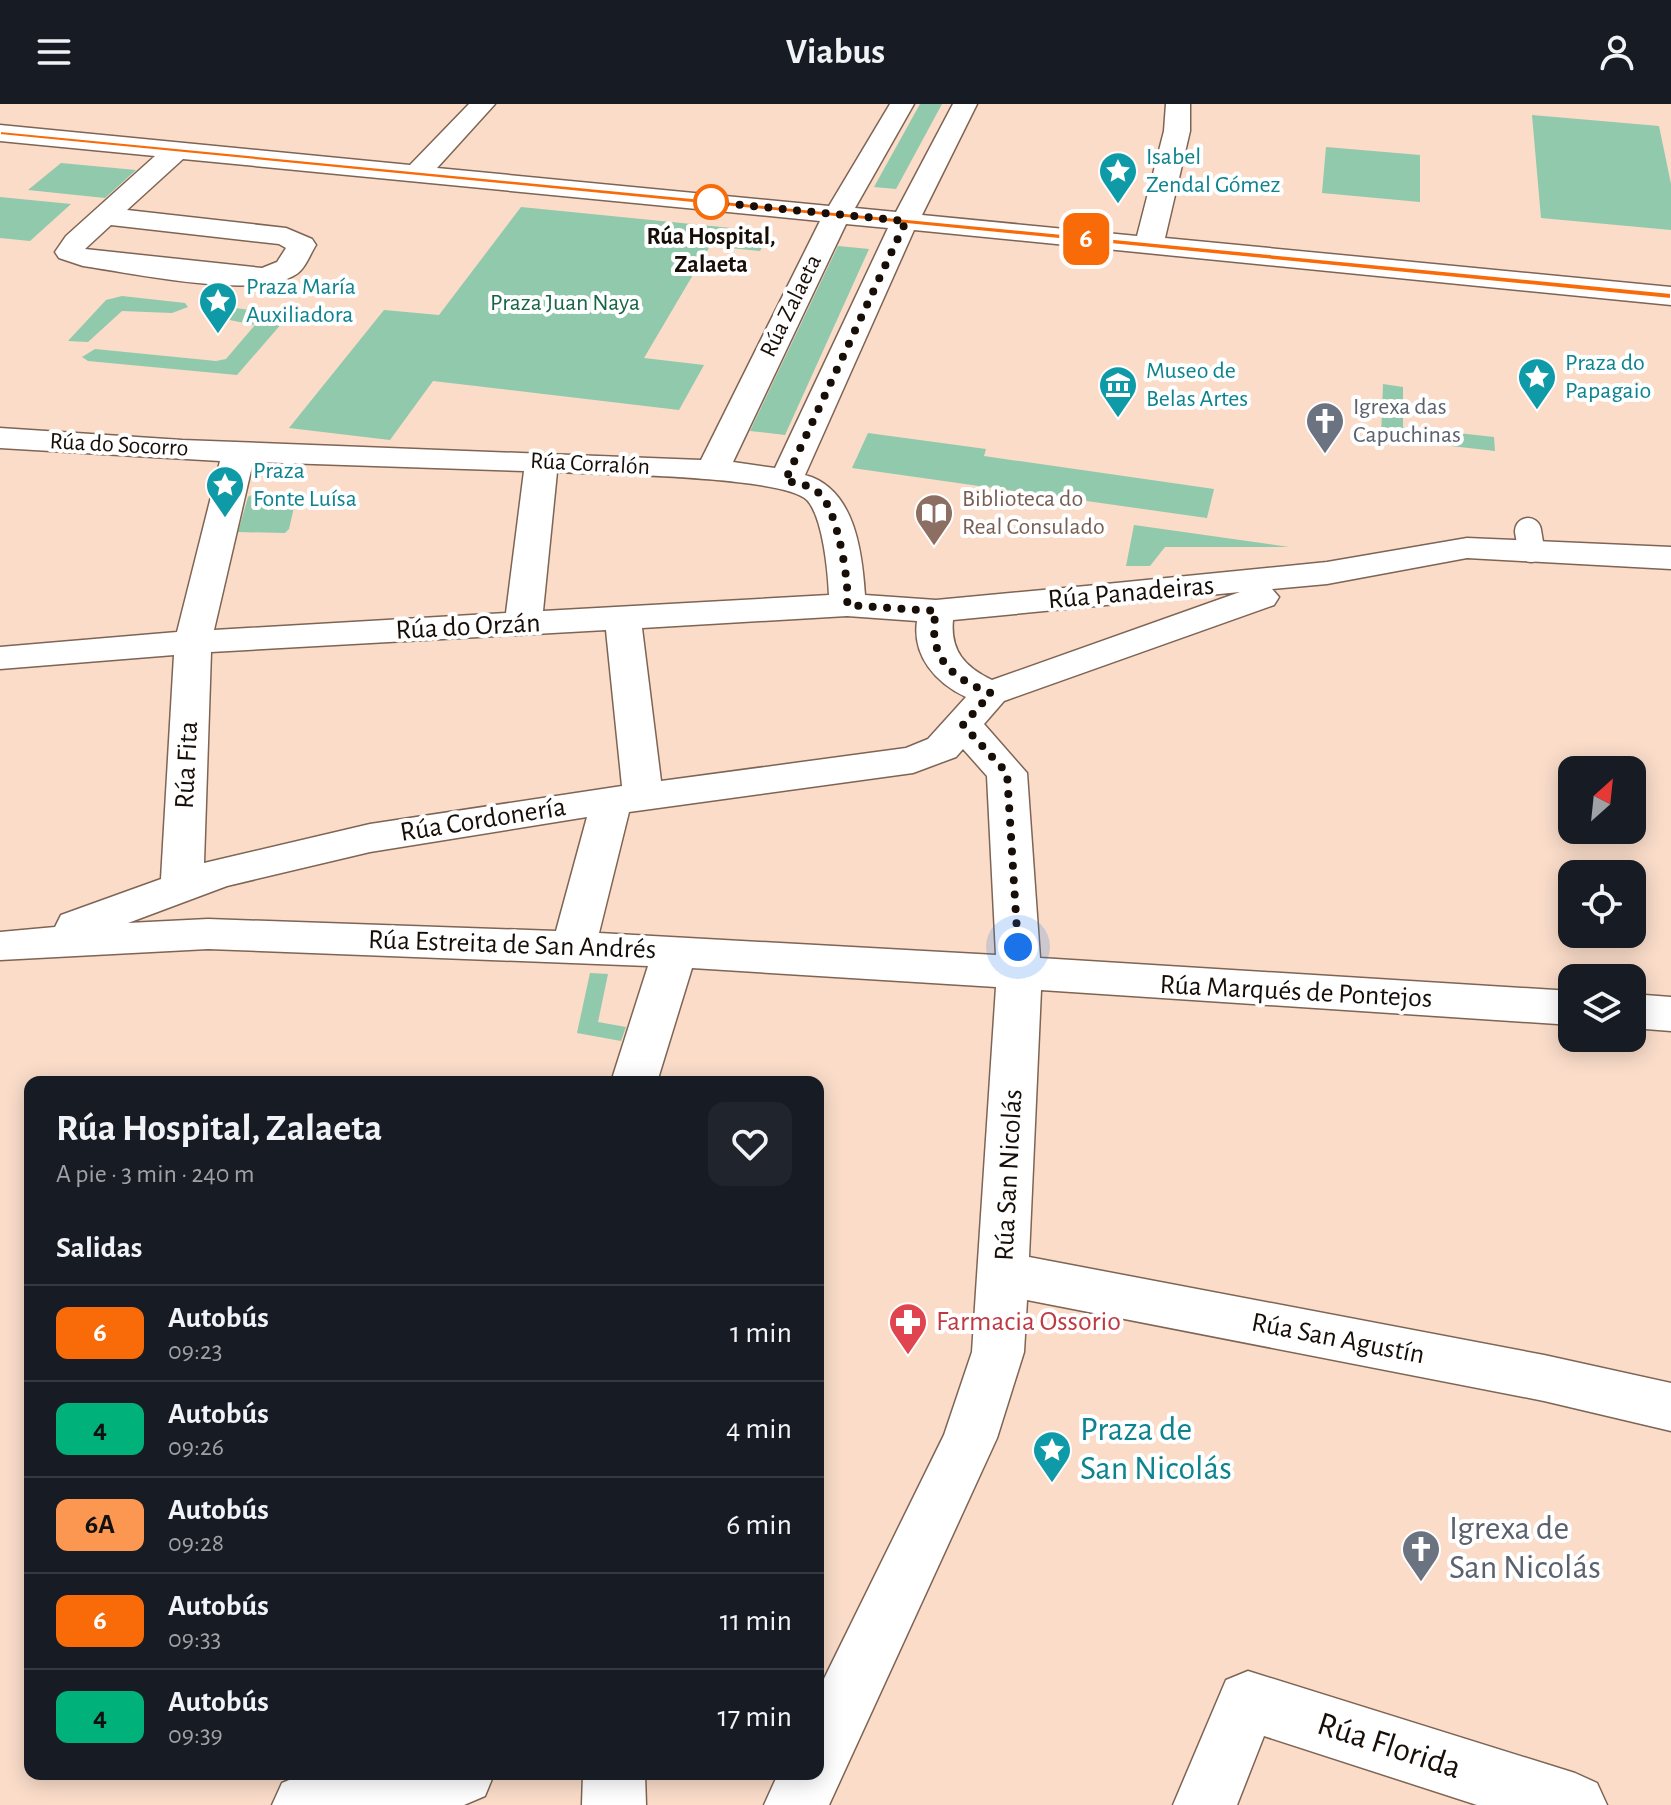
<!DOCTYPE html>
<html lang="es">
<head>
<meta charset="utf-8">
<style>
	body { margin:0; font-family:"Alegreya Sans",sans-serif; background:#20242c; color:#f1f3f6; height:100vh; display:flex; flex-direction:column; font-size:30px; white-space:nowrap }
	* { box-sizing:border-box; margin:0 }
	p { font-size:26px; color:#9ea1a6 }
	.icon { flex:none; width:44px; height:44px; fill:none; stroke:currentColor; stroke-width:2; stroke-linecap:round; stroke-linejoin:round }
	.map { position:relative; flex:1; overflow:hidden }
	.sheet { position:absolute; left:24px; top:972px; width:800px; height:704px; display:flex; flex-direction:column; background:#171b24; border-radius:16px; box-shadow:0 4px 20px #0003 }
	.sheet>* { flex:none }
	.badge { padding:0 16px; border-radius:12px; font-size:28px; line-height:52px }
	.needle { width:52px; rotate:27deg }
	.fabs { position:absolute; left:1558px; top:652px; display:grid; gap:16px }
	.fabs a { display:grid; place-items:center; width:88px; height:88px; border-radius:16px; background:#171b24; box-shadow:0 4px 20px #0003; font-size:40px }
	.you { position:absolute; width:40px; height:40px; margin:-20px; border:6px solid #fff; border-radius:50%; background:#1a73e8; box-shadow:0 0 0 12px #1a73e833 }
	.map>.badge { position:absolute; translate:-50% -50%; box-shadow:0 0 0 4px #fff }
	h2 { padding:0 32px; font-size:30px; line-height:72px }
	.round { display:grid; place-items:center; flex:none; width:84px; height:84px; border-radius:16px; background:#20242c }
	.overview { display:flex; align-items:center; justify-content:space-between; height:136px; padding:0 32px }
	h1 { font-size:38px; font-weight:700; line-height:60px }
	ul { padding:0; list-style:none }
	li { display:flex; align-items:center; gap:24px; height:96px; padding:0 32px; border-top:2px solid #363941 }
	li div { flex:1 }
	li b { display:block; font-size:30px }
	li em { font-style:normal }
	li .badge { min-width:88px; font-weight:700; text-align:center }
	header { display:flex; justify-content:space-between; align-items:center; height:104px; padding:0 32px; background:#171b24; font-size:36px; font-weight:700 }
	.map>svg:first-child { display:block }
	.green { fill:#90c9ab }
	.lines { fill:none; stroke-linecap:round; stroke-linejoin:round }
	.lane-casing { stroke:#7e6454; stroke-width:29 }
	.street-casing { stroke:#7e6454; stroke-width:3 }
	.lane { stroke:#fff; stroke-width:26 }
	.street { fill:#fff; fill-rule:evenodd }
	.line { fill:#f96b09; stroke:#fff; stroke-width:2 }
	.walk { stroke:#180e08; stroke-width:8; stroke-dasharray:0 14.4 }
	.stop-dot { fill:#fff; stroke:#f96b09; stroke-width:4 }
	.labels { text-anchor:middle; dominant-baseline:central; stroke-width:8; stroke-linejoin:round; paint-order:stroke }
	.far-culture-label { font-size:24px; fill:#0d838f; stroke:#fff; text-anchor:start }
	.far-stop-label { font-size:24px; font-weight:bold; fill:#180e08; stroke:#fff }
	.far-park-label { font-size:24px; fill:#186546; stroke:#fff }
	.far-street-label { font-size:24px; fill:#180e08; stroke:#fff }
	.far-worship-label { font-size:24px; fill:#5b616d; stroke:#fff; text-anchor:start }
	.far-education-label { font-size:24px; fill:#785e54; stroke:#fff; text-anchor:start }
	.street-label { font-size:28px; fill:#180e08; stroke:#fff }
	.health-label { font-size:28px; fill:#be3a42; stroke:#fff; text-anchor:start }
	.near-culture-label { font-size:34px; fill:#0d838f; stroke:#fff; text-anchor:start }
	.near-worship-label { font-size:34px; fill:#5b616d; stroke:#fff; text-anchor:start }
	.near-street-label { font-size:34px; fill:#180e08; stroke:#fff }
</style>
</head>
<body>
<header><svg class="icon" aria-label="menu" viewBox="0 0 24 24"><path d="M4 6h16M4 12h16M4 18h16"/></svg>Viabus<svg class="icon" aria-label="person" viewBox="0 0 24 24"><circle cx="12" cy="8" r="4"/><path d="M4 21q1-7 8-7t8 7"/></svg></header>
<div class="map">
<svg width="1671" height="1701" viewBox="0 0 1671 1701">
	<rect width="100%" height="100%" fill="#fadcc9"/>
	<g class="green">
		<path d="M920,0H942L896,85L874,83Z"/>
		<path d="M1532,11L1659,22L1671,80V126L1541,114Z"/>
		<path d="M1326,43L1420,51V98L1322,89Z"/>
		<path d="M61,59L136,66L105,94L28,86Z"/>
		<path d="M0,93L71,100L30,137L0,134Z"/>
		<path d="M521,103L771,128L760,147L710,142L644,254L704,261L679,306L433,277L390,336L289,324L384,206L439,211Z"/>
		<path d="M838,142L869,145L785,331L750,327Z"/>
		<path d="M122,192L185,199L188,203L172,209L122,207L88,238L68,237L106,196Z"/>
		<path d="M219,202L289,211L237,271L88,257L82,253L95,245L216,257L226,255L255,221L204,211L209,204Z"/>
		<path d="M1383,280L1403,283V323L1494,333L1495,347L1381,334Z"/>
		<path d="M868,329L986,345L984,352L1214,385L1207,414L852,364Z"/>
		<path d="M292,389L297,390L289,425L285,429L238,428L248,393L253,390Z"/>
		<path d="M1134,421L1289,443H1165L1150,462H1126Z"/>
		<path d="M590,869L608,870L598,918L626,923L621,937L577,929Z"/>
	</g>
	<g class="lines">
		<defs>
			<path id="lane" d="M1528,427L1531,445"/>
			<g id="street">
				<path d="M469,0H495L437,64L829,102L890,0H914L855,104L896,108L953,0H977L922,111L1137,132L1164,27L1166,0H1190V27L1165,134L1671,183V201L914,126L805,371C854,384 862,446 865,491L936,496L1086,482L1327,458L1467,434L1671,443V465L1467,454L1327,480L1272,485L1279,493L1274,501L1004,597L984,620L1027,669L1040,854L1572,887V921L1041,886L1029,1153L1544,1251L1671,1279V1327L1544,1297L1027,1196L1024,1248L997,1334L829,1701H764L778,1670H818V1587L944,1331L972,1248L996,883L692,864L657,978H611L648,862L208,845L0,856V828L55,823L61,811L161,775L174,551L0,565V543L177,528L220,357L0,344V324L182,336L701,356L820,117L183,55L127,106L286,124L312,135L316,141C310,150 305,166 295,171C255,196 132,169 83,162L59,154L55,148L66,132L155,52L0,37V21L410,61ZM846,120L888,124L775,364L733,358ZM111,121L279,140L286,144L277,158L262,164L85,145ZM253,358L524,367L506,509L214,526ZM557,368C599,370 784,372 807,396C823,413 828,468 829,491L543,507ZM1240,488L992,576C965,563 950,547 953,516ZM847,512L917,517C912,552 936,579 966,593L928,635L906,644L661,677L642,524ZM606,526L622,682L370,720L204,759L211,548ZM963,645L987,672L996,851L599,829L629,708L913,669L956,653ZM587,713L556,827L208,815L128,819L227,782L370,748Z"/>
				<path d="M1632,890L1671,893V927L1632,924Z"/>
				<path d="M1248,1567L1575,1669L1597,1679L1607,1701H1477L1264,1632L1237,1701H1173L1226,1576Z"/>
				<path d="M303,1670H494L485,1692L464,1701H272L282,1679Z"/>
				<path d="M583,1670H645L646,1701H582Z"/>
			</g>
		</defs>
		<use href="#lane" class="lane-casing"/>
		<use href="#street" class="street-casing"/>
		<use href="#lane" class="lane"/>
		<use href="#street" class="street"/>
	</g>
	<path class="line" d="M0,27L1671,189V195L0,31Z"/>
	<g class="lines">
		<path class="walk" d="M711,98L906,117L785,377C798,379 810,381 820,390C837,406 850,479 847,501L936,507C927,552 950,574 991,589L963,621L1007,669L1018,843"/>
	</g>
	<defs>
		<symbol id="sight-pin" viewBox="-11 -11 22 30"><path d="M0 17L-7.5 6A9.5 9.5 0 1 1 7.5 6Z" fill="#0f9aa8" stroke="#fff"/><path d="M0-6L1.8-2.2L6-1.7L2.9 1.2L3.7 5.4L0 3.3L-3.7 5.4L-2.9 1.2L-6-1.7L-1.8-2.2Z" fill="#fff"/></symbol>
		<symbol id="museum-pin" viewBox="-11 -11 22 30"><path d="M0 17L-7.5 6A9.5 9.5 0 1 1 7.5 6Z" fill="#0f9aa8" stroke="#fff"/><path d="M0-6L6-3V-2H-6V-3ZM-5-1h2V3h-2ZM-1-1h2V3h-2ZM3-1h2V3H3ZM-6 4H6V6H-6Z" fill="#fff"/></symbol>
		<symbol id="church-pin" viewBox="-11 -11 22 30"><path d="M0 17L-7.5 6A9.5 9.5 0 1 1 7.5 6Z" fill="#6b7280" stroke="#fff"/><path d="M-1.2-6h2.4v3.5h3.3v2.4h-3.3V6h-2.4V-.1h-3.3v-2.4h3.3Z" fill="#fff"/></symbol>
		<symbol id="library-pin" viewBox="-11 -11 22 30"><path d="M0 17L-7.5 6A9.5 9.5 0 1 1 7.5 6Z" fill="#8d6e63" stroke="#fff"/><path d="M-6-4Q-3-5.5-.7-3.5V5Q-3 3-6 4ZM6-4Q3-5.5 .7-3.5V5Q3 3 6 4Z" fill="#fff"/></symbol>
		<symbol id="pharmacy-pin" viewBox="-11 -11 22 30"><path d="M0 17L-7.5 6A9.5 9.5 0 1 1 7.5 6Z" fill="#e0444e" stroke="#fff"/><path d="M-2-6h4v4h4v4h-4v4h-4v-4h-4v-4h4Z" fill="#fff"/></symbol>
	</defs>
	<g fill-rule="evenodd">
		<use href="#sight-pin" x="1096" y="45" width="44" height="60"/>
		<use href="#sight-pin" x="196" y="175" width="44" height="60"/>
		<use href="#sight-pin" x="1515" y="251" width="44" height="60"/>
		<use href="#museum-pin" x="1096" y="259" width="44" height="60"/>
		<use href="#church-pin" x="1303" y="295" width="44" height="60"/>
		<use href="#sight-pin" x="203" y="359" width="44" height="60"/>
		<use href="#library-pin" x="912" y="387" width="44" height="60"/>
		<use href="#pharmacy-pin" x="886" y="1196" width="44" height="60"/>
		<use href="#sight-pin" x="1030" y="1324" width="44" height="60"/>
		<use href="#church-pin" x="1399" y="1423" width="44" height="60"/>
	</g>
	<circle class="stop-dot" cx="711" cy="98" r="16"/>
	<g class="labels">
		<g class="far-culture-label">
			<text x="1146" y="53">Isabel<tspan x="1146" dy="28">Zendal Gómez</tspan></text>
			<text x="246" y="183">Praza María<tspan x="246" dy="28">Auxiliadora</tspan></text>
			<text x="1565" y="259">Praza do<tspan x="1565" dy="28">Papagaio</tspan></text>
			<text x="1146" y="267">Museo de<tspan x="1146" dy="28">Belas Artes</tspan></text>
			<text x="253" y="367">Praza<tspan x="253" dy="28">Fonte Luísa</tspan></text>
		</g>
		<g class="far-stop-label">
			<text x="711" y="133">Rúa Hospital,<tspan x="711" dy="28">Zalaeta</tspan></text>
		</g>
		<g class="far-park-label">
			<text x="565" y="199">Praza Juan Naya</text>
		</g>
		<g class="far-street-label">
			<text transform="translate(791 202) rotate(-64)">Rúa Zalaeta</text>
			<text transform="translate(119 341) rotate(3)">Rúa do Socorro</text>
			<text transform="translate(590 360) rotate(3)">Rúa Corralón</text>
		</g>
		<g class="far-worship-label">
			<text x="1353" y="303">Igrexa das<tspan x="1353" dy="28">Capuchinas</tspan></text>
		</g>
		<g class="far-education-label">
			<text x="962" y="395">Biblioteca do<tspan x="962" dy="28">Real Consulado</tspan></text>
		</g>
		<g class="street-label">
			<text transform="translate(1131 489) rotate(-5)">Rúa Panadeiras</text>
			<text transform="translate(468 523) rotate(-3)">Rúa do Orzán</text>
			<text transform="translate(187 661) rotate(-87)">Rúa Fita</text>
			<text transform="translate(483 716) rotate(-9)">Rúa Cordonería</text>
			<text transform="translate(512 841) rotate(2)">Rúa Estreita de San Andrés</text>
			<text transform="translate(1296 888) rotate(3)">Rúa Marqués de Pontejos</text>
			<text transform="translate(1009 1071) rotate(-87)">Rúa San Nicolás</text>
			<text transform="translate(1338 1235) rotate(11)">Rúa San Agustín</text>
		</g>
		<g class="health-label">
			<text x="936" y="1218">Farmacia Ossorio</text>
		</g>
		<g class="near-culture-label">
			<text x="1080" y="1326">Praza de<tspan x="1080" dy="39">San Nicolás</tspan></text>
		</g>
		<g class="near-worship-label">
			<text x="1449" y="1425">Igrexa de<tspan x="1449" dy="39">San Nicolás</tspan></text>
		</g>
		<g class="near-street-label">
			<text transform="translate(1389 1642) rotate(18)">Rúa Florida</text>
		</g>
	</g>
</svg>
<div class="fabs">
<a><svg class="needle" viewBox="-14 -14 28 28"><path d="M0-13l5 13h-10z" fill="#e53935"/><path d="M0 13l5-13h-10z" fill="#9ea1a6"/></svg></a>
<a><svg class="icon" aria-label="locate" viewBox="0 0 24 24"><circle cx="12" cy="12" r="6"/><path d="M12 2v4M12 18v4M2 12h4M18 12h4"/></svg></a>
<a><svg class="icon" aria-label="layers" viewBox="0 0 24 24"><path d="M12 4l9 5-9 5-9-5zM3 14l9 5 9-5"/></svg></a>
</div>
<div class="you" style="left:1018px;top:843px"></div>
<b class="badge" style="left:1086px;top:135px;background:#f96b09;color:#fff">6</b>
<section class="sheet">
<div class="overview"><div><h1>Rúa Hospital, Zalaeta</h1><p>A pie · 3 min · 240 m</p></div><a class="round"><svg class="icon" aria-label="heart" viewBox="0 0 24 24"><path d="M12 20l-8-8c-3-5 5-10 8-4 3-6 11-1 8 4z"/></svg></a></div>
<h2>Salidas</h2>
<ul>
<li><span class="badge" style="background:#f96b09;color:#fff">6</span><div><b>Autobús</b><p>09:23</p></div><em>1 min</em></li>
<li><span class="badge" style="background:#00b17a;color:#111">4</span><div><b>Autobús</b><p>09:26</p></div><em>4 min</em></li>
<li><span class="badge" style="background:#fc9751;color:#111">6A</span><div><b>Autobús</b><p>09:28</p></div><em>6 min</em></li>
<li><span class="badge" style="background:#f96b09;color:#fff">6</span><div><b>Autobús</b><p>09:33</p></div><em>11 min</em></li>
<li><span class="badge" style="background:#00b17a;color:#111">4</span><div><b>Autobús</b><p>09:39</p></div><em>17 min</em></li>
</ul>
</section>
</div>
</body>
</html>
